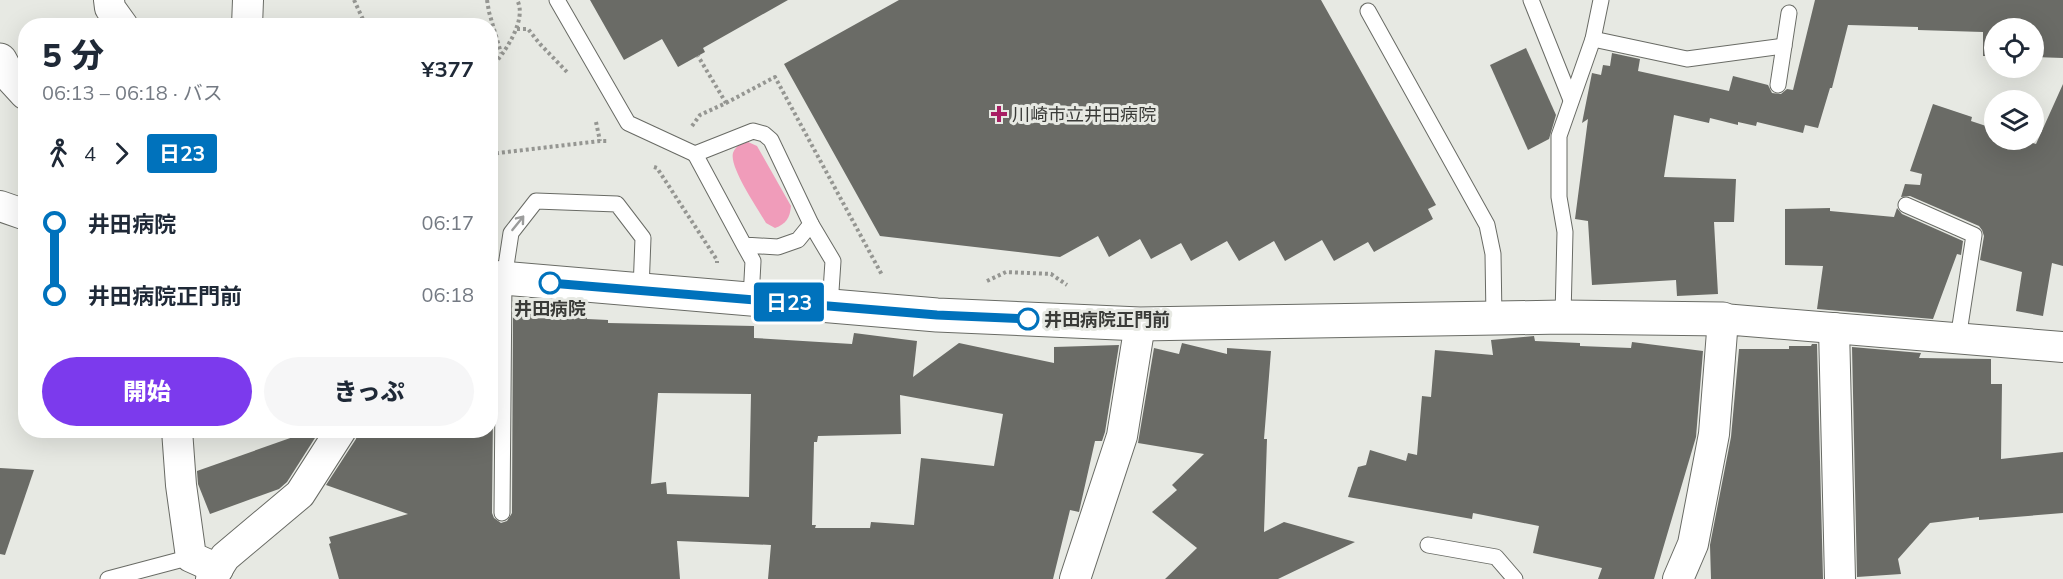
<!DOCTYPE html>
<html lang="ja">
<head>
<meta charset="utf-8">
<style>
	body { margin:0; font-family:Mulish,"Noto Sans JP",sans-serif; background:#f6f6f7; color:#1f2937; height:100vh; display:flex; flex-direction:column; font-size:22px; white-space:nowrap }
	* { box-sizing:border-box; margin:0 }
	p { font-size:20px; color:#747a83 }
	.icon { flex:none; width:33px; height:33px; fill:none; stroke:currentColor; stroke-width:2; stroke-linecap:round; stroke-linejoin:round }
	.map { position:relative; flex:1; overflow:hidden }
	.drawer { position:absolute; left:18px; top:18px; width:480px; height:420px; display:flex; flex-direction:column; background:#fff; border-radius:24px; box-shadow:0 6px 24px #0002 }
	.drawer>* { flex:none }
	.badge { padding:0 12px; border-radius:4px; font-size:21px; line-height:39px }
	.buttons { position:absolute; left:1984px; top:18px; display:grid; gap:12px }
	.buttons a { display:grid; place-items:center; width:60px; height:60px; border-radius:50%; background:#fff; box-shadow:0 6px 24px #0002; font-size:30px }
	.map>.badge { position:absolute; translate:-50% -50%; box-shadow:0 0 0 3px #fff }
	.legs { display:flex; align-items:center; gap:9px; height:66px; padding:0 24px; font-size:20px }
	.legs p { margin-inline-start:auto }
	.overview { display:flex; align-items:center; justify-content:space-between; height:102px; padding:0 24px }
	h1 { font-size:33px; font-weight:800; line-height:45px }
	.action { display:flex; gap:12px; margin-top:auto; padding:12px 24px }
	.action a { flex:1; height:69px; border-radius:36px; background:#7c3aed; color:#fff; font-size:24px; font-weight:800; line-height:69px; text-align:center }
	.action a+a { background:#f6f6f7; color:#1f2937 }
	ul { padding:0 24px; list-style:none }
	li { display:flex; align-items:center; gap:21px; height:72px; font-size:22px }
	li i { display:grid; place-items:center; width:9px; height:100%; margin:0 8px; background:currentColor }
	li i::after { content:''; width:15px; height:15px; margin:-8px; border:4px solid; border-radius:50%; background:#fff }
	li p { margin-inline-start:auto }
	li:first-child i { background:linear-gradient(#0000 50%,currentColor 0) }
	li:last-child i { background:linear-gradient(currentColor 50%,#0000 0) }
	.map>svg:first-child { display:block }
	.green { fill:#f09cba }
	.building { fill:#6a6b66; fill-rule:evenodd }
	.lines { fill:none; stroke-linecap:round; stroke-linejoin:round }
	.lane-casing { stroke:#696b65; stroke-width:17 }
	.street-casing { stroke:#696b65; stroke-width:32 }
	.secondary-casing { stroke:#696b65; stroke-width:35 }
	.path { stroke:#959692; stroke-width:4; stroke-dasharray:3 3; stroke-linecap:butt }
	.lane { stroke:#fff; stroke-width:15 }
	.street { stroke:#fff; stroke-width:30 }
	.secondary { stroke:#fff; stroke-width:33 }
	.oneway { stroke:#9c9d9c }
	.line-1-casing { stroke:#fff; stroke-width:14 }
	.line-1 { stroke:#0072bc; stroke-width:9 }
	.poi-dot { fill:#a81e63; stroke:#e7e9e3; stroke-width:2 }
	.stop-1-dot { fill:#fff; stroke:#0072bc; stroke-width:3 }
	.labels { text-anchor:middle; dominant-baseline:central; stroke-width:6; stroke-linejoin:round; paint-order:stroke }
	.poi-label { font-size:18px; fill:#3a3b38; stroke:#e7e9e3; text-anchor:start }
	.stop-label { font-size:18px; font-weight:bold; fill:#3a3b38; stroke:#e7e9e3 }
</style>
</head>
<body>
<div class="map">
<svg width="2063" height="579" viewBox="0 0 2063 579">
	<rect width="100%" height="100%" fill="#e7e9e3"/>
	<path class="green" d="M748,142L757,146L791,206C790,218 786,224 775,228L766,223C758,209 729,167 733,153C736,145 741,144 748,142Z"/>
	<g class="building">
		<path d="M590,0H788L703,48L705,52L678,67L662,39L624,60Z"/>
		<path d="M899,0H1321L1436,205L1428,209L1433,219L1374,252L1368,242L1334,261L1322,240L1285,261L1274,241L1239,261L1227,241L1191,261L1181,243L1151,259L1140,239L1109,257L1098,236L1060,257L880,236L784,64Z"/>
		<path d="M1815,0H2063V58L2034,57V28H1995V56H1983V32L1918,30V27L1848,25L1832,88H1830L1818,128L1805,125L1803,133L1757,122L1756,126L1738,122V125L1710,118L1709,123L1674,115L1664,177L1736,179L1734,222H1714L1718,294L1677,296L1676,280L1592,285L1588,221L1575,219L1588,119L1582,123L1592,73L1601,75L1603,65L1610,66L1612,53L1640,59L1638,71L1729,91L1733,76L1768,85L1772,93L1781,94L1787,89L1793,90Z"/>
		<path d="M1526,48L1556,115L1549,139L1528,150L1490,65Z"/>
		<path d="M2063,84V266L2052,263L2043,316L2016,311L2022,272L1980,260L1984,236L1982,230L1979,226L1910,196L1901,197L1905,184L1920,185L1922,174L1910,171L1933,104L1972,117L1971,121L1995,129V140H2023L2036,144Z"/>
		<path d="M1830,208V211L1894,217L1897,208L1902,214L1963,241L1961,255L1957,254L1933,319L1817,309L1823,266L1785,265V209Z"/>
		<path d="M490,311H494L492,513L494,518L501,523L507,521L512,513L513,311H587V319L608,320V323L754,326V338L852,344L854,333L917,341L913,377L959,343L1054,363V347L1119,345L1105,432L1102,441H1095L1079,512L1070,510L1053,579H768L771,545L677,541L680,579H339L329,544L331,543L329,537L408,514L326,485L356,439L358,430H490ZM658,393L751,394L749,497L667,494L666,482L651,484ZM900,395L1003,414L994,466L921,458L914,525L871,522L870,528H815L816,525H812L814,442H817L818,436L901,434Z"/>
		<path d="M1534,336L1535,341L1580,343V346L1631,348L1632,342L1703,351L1696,437L1654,579H1598L1602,568L1533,553L1539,526L1473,513L1472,519L1348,497L1358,467L1366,465L1370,450L1406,461L1408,453L1417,455L1422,396L1431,397L1435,350L1493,355L1491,340Z"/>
		<path d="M1182,343L1227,354V348L1271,351L1264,439H1267L1264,532L1284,522L1355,542L1278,579H1165L1197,548L1152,512L1177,490L1172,485L1204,454L1138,443L1154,348L1179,354Z"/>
		<path d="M1812,344H1817L1823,579H1711L1710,545L1731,437L1739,349H1789V346H1811Z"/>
		<path d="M1852,347L1921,353L1919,358L1991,359V384H2002L2001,459L2063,452V513L1979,520V517L1930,523L1898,559L1901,574L1857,577Z"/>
		<path d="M313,430H320L287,482L279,489L210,514L198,484L197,471Z"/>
		<path d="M0,468L34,470L5,555L0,554Z"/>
	</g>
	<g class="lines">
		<defs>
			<g id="lane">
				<path d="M557,0L628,123L695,154"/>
				<path d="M1531,0L1571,100"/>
				<path d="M1368,11L1487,225L1493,254L1494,318"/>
				<path d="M1593,39L1687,59L1784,46"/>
				<path d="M1778,85L1789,13"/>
				<path d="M1906,205L1974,235L1958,339"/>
				<path d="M811,224L833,261L830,306"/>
				<path d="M744,245L778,247L798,240L811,224L771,140L764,134L753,131L695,154L744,245L753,261L751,299"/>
				<path d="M1563,317L1565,232L1559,197V136L1593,39L1601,0"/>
				<path d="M502,513L504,279L511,233L536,201L617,204L643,238L641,290"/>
				<path d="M1428,545L1496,557L1515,579"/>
				<path d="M108,579L191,557"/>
			</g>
			<g id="street">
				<path d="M109,0L110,8L123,26"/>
				<path d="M247,26L248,0"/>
				<path d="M0,206L26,215"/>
				<path d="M1834,328L1840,579"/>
				<path d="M177,430L181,485L191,557L218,569"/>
				<path d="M211,579L225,557L300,494L341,430"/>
				<path d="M1075,579L1122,436L1140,324"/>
				<path d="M1678,579L1693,544L1714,434L1723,319L2063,347"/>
			</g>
			<g id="secondary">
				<path d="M0,60L6,71L26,93"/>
				<path d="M490,277L937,315L1140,324L1563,317L1723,319"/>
			</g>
		</defs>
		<use href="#lane" class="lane-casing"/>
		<use href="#street" class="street-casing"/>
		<use href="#secondary" class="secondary-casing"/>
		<g class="path">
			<path d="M354,0L366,26"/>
			<path d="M487,0L489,12L501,53"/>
			<path d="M517,29H528L540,44L567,72"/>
			<path d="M490,68C504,55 528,19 517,0"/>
			<path d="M726,103L775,77L882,275"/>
			<path d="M596,122L600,141"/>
			<path d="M692,126L700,115L726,103L698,56"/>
			<path d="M490,154L600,141H609"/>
			<path d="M654,167L657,168L717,260V263"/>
			<path d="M987,281L1006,272L1051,274L1067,285"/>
		</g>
		<use href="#lane" class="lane"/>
		<use href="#street" class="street"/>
		<use href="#secondary" class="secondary"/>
	</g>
	<defs><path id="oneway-shaft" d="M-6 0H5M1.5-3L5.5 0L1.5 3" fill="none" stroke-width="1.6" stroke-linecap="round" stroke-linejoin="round" transform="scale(1.5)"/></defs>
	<use class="oneway" href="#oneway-shaft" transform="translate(518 223) rotate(-51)"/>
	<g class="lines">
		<defs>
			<path id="line-1" d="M550,283L937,315L1028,319"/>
		</defs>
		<use href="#line-1" class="line-1-casing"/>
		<use href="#line-1" class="line-1"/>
	</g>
	<path class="poi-dot" d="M996 105h6v6h6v6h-6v6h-6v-6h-6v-6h6z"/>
	<g class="stop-1-dot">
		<circle cx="550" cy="283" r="10"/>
		<circle cx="1028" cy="319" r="10"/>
	</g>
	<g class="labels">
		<g class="poi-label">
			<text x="1012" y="114">川崎市立井田病院</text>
		</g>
		<g class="stop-label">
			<text x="550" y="308">井田病院</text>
			<text x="1044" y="319" text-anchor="start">井田病院正門前</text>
		</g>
	</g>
</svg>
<div class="buttons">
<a><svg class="icon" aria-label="locate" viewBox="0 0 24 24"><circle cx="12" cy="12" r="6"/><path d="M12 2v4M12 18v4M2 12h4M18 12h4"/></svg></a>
<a><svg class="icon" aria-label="layers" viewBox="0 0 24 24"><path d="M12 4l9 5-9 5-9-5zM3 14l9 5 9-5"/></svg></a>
</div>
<b class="badge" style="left:789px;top:302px;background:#0072bc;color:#fff">日23</b>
<section class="drawer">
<div class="overview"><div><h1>5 分</h1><p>06:13 – 06:18 · バス</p></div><b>¥377</b></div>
<div class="legs"><svg class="icon" aria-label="walk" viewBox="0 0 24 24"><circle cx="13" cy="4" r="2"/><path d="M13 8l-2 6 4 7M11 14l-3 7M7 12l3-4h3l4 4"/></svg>4<svg class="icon" aria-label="forward" viewBox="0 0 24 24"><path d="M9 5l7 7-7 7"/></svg><b class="badge" style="background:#0072bc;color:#fff">日23</b></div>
<ul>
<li><i style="color:#0072bc"></i><b>井田病院</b><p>06:17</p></li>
<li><i style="color:#0072bc"></i><b>井田病院正門前</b><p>06:18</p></li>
</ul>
<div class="action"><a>開始</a><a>きっぷ</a></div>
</section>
</div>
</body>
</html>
